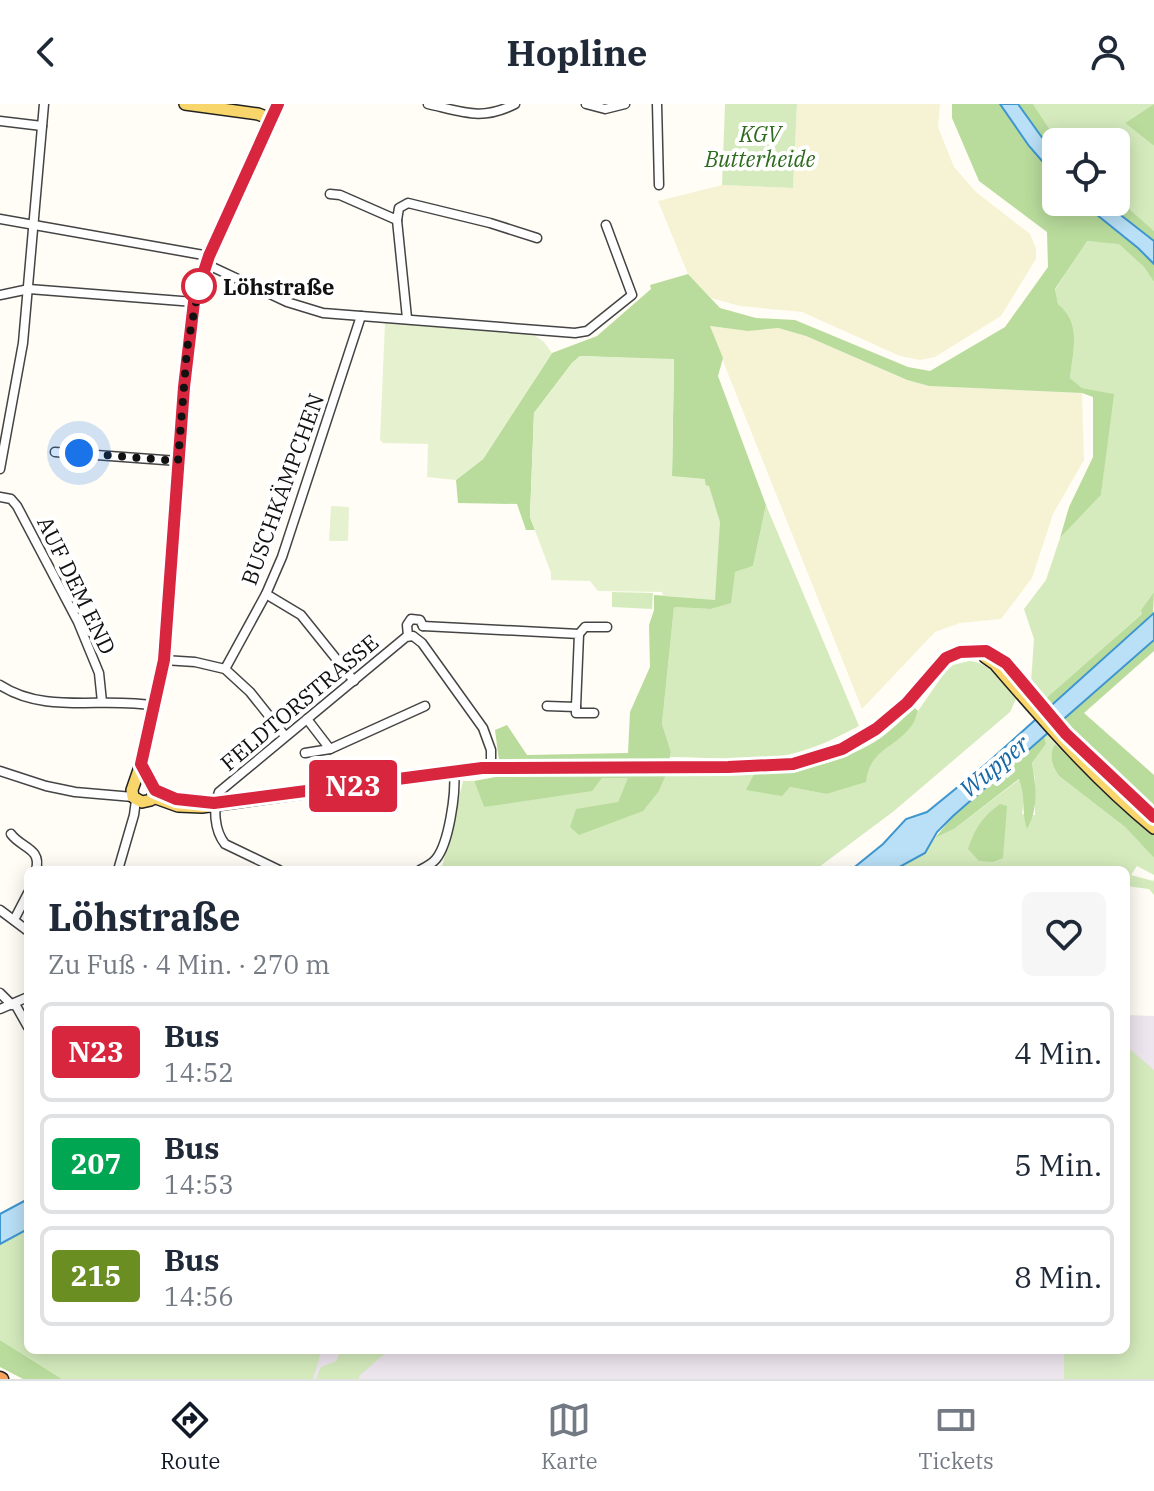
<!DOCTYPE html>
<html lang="de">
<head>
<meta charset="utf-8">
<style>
	body { margin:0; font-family:"IBM Plex Serif",serif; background:#f6f6f7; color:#1f2937; height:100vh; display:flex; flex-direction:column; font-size:30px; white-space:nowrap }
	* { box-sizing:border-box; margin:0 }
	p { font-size:26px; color:#747a83 }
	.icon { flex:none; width:44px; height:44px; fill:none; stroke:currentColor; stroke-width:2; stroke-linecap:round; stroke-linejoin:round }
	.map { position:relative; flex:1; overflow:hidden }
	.panel { position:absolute; left:24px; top:762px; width:1106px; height:488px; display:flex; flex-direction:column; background:#fff; border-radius:12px; box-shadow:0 4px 20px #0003 }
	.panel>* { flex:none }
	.badge { padding:0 16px; border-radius:6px; font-size:28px; line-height:52px }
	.tools { position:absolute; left:1042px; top:24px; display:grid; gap:16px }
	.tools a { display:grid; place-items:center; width:88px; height:88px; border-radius:12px; background:#fff; box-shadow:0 4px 20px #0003; font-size:40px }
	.you { position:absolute; width:40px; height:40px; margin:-20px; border:6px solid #fff; border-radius:50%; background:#1a73e8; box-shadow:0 0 0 12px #1a73e833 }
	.map>.badge { position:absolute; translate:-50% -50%; box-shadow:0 0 0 4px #fff }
	.round { display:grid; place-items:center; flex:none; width:84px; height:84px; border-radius:12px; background:#f6f6f7 }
	.summary { display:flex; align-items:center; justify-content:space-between; height:136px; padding:0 24px }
	h1 { font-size:38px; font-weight:800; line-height:60px }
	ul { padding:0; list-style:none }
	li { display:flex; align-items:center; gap:24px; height:100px; margin:0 16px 12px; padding:0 8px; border:4px solid #e0e1e3; border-radius:12px }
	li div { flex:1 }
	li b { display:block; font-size:30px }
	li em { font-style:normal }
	li .badge { min-width:88px; font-weight:700; text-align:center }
	header { display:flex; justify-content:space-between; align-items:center; height:104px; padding:0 24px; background:#fff; font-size:36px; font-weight:800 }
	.dock { display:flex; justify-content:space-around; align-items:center; height:112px; border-top:2px solid #e0e1e3; background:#fff; font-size:22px; color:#747a83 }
	.dock a { display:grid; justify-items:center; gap:4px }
	.dock .on { color:#111827 }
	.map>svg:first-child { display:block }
	.industrial { fill:#eee6ef }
	.farmland { fill:#f6f3d4 }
	.green { fill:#d5ebbd }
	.forest { fill:#b9dc9c }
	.pitch { fill:#e6f2cf }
	.water { fill:#b9e0f7; stroke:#3f96cf; stroke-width:2 }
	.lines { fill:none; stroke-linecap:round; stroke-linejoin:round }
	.minor-casing { stroke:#444; stroke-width:11 }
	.major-casing { stroke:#222; stroke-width:14 }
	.highway-casing { stroke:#222; stroke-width:15 }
	.minor { stroke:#fff; stroke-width:8 }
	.major { stroke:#f9d66b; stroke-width:11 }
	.highway { stroke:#f5a25d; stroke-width:12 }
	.line-casing { stroke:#fff; stroke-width:18 }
	.line { stroke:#d7263d; stroke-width:12 }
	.walk { stroke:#111; stroke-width:8; stroke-dasharray:0 14.4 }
	.stop-dot { fill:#fff; stroke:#d7263d; stroke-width:4 }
	.labels { text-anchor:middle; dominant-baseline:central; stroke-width:8; stroke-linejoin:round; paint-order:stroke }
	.park-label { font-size:22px; font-style:italic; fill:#2f6b1f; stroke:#fff }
	.stop-label { font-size:22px; font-weight:bold; fill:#111; stroke:#fff; text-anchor:start }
	.street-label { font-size:22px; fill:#111; stroke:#fff }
	.water-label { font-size:24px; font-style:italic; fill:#1768a6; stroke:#fff }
</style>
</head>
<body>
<header><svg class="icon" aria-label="back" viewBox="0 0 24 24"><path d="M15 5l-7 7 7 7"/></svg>Hopline<svg class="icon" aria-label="person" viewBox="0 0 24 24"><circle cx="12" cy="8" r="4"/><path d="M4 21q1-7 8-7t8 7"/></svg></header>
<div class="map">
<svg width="1154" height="1275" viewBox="0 0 1154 1275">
	<rect width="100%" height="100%" fill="#fffdf5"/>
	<path class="industrial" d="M1126,911L1154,912V1275H278L279,1246H1126Z"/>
	<g class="farmland">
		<path d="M797,0H940L938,23L954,63L976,88L1030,130L1036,144V155L1001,212L935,253L920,256L900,252L802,208L740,202L711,194L688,170L658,97L722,81L793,84Z"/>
		<path d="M709,222L748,227L777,224L806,232L906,276L929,282L1082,289L1084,356L1053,410L1032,474L1001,515L960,519L935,528L862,605Z"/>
	</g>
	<g class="green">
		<path d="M725,0H797L793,84L722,81Z"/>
		<path d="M1033,0H1154L1125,19L1154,42V127L1116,93V38H1058Z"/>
		<path d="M1086,137L1119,139L1144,163L1154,178V488L1141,506L1143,509L1045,595L1031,578L1034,535L1024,505L1046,476L1060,434L1101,391L1113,290L1082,284L1070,274C1073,246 1082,219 1058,200L1055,186Z"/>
		<path d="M766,401L859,622C838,633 818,643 795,649C756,660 710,653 670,653L671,648L662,620L674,503L710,505L735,468L753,462Z"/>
		<path d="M612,488L653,489L652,505L612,503Z"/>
		<path d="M969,557C992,559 1003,578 1016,595L1010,608L894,707L815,766H449L442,763L463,677H474L484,703L602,674H629L618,698L570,723L659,687L666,671L754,670L747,686L790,683L826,690L867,665L875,653L911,623L918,607L945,568L953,561Z"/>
		<path d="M1046,629L1055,640C1048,651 1052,662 1059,672L1125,723L1154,754V771L1137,762L1131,771L1153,777L1154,775V791L1149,785L1126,782V766L965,764L894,766L925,749L935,734L954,725L1020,675L1025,689L1022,710L1035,711V675L1032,659L1046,640L1044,631Z"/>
		<path d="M1126,942L1154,966V1275H1064V1246H1126Z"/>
		<path d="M28,1125V1246H325L321,1249L313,1275H62L0,1236V1141Z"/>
		<path d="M341,1246H389L359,1272V1275H316L321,1263L336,1257Z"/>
	</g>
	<g class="forest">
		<path d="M952,0H1000L1029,42L1056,73V98H1081L1138,144L1154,160V178L1144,163L1119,140L1087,137L1055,185L1058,200C1082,219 1073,246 1070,274L1082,284L1114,290L1101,391L1060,434L1069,403L1093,353V293L1082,289L929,282L907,276L806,232L778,224L748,227L710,222L723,254L718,272L766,401L753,462L735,468L731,499L710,505L674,503L662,620L671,648L666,671L659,687L643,707L579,731L570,723L576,705L618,698L628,674H602L592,687L484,703L474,677L501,672L495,626L507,621L527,651L628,649L630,608L650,563L649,521L654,506V491L715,495L705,376L672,373L674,256L580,252L572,259L534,309L530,413L535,426H526L517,400L458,399L456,376L483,355L552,249L597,232L651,185L650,181L688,170L720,204L756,214L795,216L908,263L930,267L1005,223L1048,163L1047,128L979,77L952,14Z"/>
		<path d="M1018,0H1033L1058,38H1056V53Z"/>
		<path d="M1154,0V42L1125,19Z"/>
		<path d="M1116,93L1154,127V137L1104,98H1116Z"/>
		<path d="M1154,488L1153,510L1050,602L1045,595L1142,510L1141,506Z"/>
		<path d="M1154,536V547L1084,609L1154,671V703L1112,667L1062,615Z"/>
		<path d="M915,604L918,607C916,612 914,620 910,624C892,645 869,647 866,678L826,690L790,683L782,692L746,686L754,670C797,668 839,660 876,637C890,628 903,614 915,604Z"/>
		<path d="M1044,631L1046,640L1032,659C1036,682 1039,704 1027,725C1021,708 1026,692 1019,675L954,725L935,734L953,712Z"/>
		<path d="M1055,640L1112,695L1154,731V754L1125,723L1059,672C1052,662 1048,651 1055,640Z"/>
		<path d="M1000,700L1007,702L1003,754L993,758L979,757L968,745C975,724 982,713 1000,700Z"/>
		<path d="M0,1236L62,1275H23L0,1263Z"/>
	</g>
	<g class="pitch">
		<path d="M385,218L531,229L544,238L552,249L483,355L456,376L427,373L428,340L383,339L380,336Z"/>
		<path d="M580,252L674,255L672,372L705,375V381L709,382L720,418L715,496L663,492L662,488L598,487L590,477L551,476V469L530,413L534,309L572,259Z"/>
		<path d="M331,402L349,403L348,437H329Z"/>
	</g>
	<g class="water">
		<path d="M1000,0H1018L1056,53V73L1029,42Z"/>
		<path d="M1081,98H1104L1154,137V160L1138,144Z"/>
		<path d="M1154,509V536L953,712L937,728L925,749L894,766H851L883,740L906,715L927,708L986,660Z"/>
		<path d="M28,1095V1125L0,1140V1110Z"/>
	</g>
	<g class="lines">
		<defs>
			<g id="minor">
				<path d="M428,0C463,8 482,17 515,0"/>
				<path d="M586,0L605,5L625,0"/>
				<path d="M657,0L659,81"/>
				<path d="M0,17L42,22"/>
				<path d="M330,90L340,91L397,116L399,104L408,99L490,119L537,134"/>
				<path d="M0,115L209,152"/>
				<path d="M397,116L407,214"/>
				<path d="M206,160L287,198L323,209L575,229L587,227L632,191L606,121"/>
				<path d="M0,191L29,185L194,198"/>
				<path d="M55,348L178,357"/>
				<path d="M0,365L23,239L44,0"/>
				<path d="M0,393L11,395L17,402L78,518L99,569L102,598"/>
				<path d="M266,490L301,511L354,577"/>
				<path d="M423,522L579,530L576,603L547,602"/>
				<path d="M579,530L585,523H607"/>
				<path d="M408,532L407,521L411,515L420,516L423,522"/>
				<path d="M164,556L195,558L225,565L266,490L282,453L361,212"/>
				<path d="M225,565L250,588L285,632"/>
				<path d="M0,581C46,611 104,592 155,602"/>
				<path d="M576,603V609H594"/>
				<path d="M307,615L330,645L425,602"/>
				<path d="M305,649L330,645"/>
				<path d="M0,667L46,682L75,688L133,693"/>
				<path d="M11,730C21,744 42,744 36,766"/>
				<path d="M118,766L134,711L136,696"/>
				<path d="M279,766L225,740C214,726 213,704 219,688L406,533L413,532L422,539L483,624L491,646V664"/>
				<path d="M420,766C426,763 432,760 436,755C449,739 456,689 454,669"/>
				<path d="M0,806L28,827"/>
				<path d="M14,816L28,789"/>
				<path d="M0,889L12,901"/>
				<path d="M15,900L28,923"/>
				<path d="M0,905L28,893"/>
			</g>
			<g id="major">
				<path d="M185,0L258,10L271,15"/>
				<path d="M985,553L995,560C1045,618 1094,675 1154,724"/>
				<path d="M155,687L151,696L142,698L133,693L132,686L141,660L164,556L184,283L194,198L209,152L278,0"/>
				<path d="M153,693L178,702L202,703L474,665L728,663L793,660L842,645L876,625L907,599L946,554L960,548L986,547L1006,559L1066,630L1154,713"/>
			</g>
			<path id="highway" d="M0,1274L2,1275"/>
		</defs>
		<use href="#minor" class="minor-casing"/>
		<use href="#major" class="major-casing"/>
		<use href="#highway" class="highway-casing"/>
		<use href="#minor" class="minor"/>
		<use href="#major" class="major"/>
		<use href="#highway" class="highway"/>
	</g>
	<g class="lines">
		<defs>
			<path id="line" d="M278,0L209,152L194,198L184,283L164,556L141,660L155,686L176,695L214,699L482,664L728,663L793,660L842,645L876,625L907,599L946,554L960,548L986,547L1006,559L1066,630L1154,713"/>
		</defs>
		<use href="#line" class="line-casing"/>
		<use href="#line" class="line"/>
		<path class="walk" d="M79,349L178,357L187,245L199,182"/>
	</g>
	<circle class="stop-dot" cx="199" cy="182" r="16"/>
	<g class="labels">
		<g class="park-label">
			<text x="760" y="29">KGV<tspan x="760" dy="25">Butterheide</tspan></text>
		</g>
		<g class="stop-label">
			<text x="223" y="182">Löhstraße</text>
		</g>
		<g class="street-label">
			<text transform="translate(282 385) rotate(-70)">BUSCHKÄMPCHEN</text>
			<text transform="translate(77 481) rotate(64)">AUF DEM END</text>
			<text transform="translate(299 598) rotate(-40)">FELDTORSTRASSE</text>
		</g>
		<g class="water-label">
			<text transform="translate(994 662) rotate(-40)">Wupper</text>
		</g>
	</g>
</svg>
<div class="tools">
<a><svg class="icon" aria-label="locate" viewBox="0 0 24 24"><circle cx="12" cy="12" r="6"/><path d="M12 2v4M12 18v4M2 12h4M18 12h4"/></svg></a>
</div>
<div class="you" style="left:79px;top:349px"></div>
<b class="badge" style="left:353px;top:682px;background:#d7263d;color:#fff">N23</b>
<section class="panel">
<div class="summary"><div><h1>Löhstraße</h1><p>Zu Fuß · 4 Min. · 270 m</p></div><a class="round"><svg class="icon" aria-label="heart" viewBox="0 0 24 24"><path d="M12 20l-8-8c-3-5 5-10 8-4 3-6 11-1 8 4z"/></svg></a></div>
<ul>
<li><span class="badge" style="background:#d7263d;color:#fff">N23</span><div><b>Bus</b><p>14:52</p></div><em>4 Min.</em></li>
<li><span class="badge" style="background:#00a651;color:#fff">207</span><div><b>Bus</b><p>14:53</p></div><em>5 Min.</em></li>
<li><span class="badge" style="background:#6b8e23;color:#fff">215</span><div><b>Bus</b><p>14:56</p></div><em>8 Min.</em></li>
</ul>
</section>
</div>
<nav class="dock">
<a class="on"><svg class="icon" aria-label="directions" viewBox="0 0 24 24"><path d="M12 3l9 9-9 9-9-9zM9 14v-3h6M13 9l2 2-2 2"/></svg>Route</a>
<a><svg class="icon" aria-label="map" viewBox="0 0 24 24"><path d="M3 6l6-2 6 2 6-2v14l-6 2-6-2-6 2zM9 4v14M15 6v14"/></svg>Karte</a>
<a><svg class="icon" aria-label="tickets" viewBox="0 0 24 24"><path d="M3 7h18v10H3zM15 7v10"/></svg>Tickets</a>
</nav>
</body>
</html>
